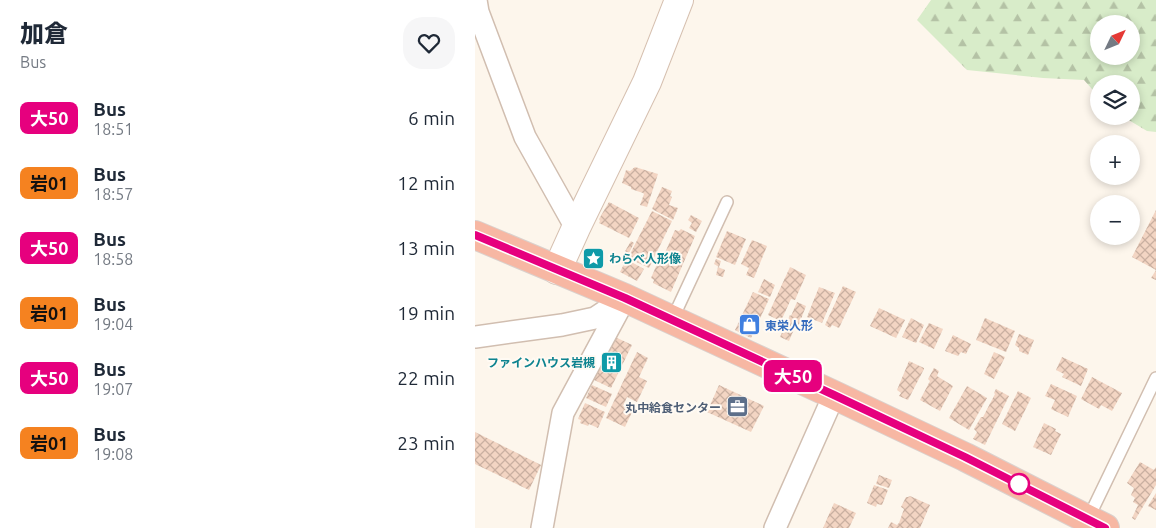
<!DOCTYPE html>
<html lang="en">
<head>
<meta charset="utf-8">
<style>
	body { margin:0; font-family:Ubuntu,"Noto Sans JP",sans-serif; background:#f6f6f7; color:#1f2937; height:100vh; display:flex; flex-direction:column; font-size:19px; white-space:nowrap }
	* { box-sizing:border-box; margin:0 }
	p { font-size:16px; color:#747a83 }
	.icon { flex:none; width:28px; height:28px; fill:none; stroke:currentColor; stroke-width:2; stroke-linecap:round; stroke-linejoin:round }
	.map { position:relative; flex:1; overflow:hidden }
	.side { display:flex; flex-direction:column; background:#fff; width:475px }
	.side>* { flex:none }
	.badge { padding:0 10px; border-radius:8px; font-size:18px; line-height:32px }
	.needle { width:32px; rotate:47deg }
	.tools { position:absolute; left:615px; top:15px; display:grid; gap:10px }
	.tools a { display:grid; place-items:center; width:50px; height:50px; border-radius:50%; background:#fff; box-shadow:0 2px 8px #0003; font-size:25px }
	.map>.badge { position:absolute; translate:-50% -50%; box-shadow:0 0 0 2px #fff }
	.round { display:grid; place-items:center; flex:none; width:52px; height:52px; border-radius:20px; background:#f6f6f7 }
	.summary { display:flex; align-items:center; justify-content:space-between; height:85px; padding:0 20px }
	h1 { font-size:24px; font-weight:800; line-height:38px }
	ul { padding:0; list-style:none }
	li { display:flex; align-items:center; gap:15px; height:65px; padding:0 20px }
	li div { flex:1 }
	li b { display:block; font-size:19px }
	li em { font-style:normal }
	li .badge { min-width:55px; font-weight:700; text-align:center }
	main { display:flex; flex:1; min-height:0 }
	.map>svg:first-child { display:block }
	.forest { fill:url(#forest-firs); fill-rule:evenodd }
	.building { fill:url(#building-cross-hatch) }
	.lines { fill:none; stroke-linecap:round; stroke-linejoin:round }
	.lane-casing { stroke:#d1beb0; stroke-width:14 }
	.street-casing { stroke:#d1beb0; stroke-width:24 }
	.secondary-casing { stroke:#d6c0b0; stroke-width:30 }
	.highway-casing { stroke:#dad1cd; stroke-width:30 }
	.lane { stroke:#fff; stroke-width:11 }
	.street { stroke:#fff; stroke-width:21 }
	.secondary { stroke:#fff; stroke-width:28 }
	.highway { stroke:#f7b7a3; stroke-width:28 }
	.line-casing { stroke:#fff; stroke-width:11 }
	.line { stroke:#e6007e; stroke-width:8 }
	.stop-dot { fill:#fff; stroke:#e6007e; stroke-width:2.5 }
	.labels { text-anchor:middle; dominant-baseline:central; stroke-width:4; stroke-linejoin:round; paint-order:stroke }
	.culture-label { font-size:12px; font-weight:bold; fill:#0d838f; stroke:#fffaf3; text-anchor:start }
	.shop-label { font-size:12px; font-weight:bold; fill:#366cbe; stroke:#fffaf3; text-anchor:start }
	.service-label { font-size:12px; font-weight:bold; fill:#4e5e75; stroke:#fffaf3; text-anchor:end }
</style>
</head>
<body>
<main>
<section class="side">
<div class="summary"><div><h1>加倉</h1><p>Bus</p></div><a class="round"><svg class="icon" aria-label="heart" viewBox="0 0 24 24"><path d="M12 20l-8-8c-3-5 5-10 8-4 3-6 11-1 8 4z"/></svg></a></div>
<ul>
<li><span class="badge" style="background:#e6007e;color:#fff">大50</span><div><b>Bus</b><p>18:51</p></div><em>6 min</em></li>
<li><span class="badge" style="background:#f58220;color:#111">岩01</span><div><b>Bus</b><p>18:57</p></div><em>12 min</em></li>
<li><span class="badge" style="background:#e6007e;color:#fff">大50</span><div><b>Bus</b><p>18:58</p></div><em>13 min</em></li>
<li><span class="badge" style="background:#f58220;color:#111">岩01</span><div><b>Bus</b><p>19:04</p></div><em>19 min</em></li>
<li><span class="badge" style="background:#e6007e;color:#fff">大50</span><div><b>Bus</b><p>19:07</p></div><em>22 min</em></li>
<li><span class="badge" style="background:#f58220;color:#111">岩01</span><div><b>Bus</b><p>19:08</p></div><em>23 min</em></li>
</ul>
</section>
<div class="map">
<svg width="681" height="528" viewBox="0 0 681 528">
	<defs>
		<pattern id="forest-firs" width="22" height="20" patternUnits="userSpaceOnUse" patternTransform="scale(1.25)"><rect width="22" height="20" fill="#d8ecc9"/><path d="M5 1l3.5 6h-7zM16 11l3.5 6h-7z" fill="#b4c2a5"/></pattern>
		<pattern id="building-cross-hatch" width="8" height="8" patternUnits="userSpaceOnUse" patternTransform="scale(1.25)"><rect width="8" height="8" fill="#f3d5c3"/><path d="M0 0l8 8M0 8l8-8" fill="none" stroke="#cab0a1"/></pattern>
	</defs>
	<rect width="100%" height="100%" fill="#fdf6ec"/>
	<path class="forest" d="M456,0H681V132L672,131L647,116H656V84H624V97L609,80L568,78L492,70L442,20ZM624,24H656V56H624Z"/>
	<g class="building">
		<path d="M160,167L183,174L172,207L165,205L169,194L168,193L156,189V187L147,183L151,170L155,171Z"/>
		<path d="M187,187L197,191L195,196L197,197L194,205L203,208L198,220L177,209Z"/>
		<path d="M134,202L164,218L154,238L124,223L125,221L124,219Z"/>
		<path d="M681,210V280L676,278L681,270L657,257Z"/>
		<path d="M177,211L197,221L174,268L153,258Z"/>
		<path d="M216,215L227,221L221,232L214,228L217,223L213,220Z"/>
		<path d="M206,229L220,236L196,292L178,283L179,280L176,278L186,255H189L200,230L204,231Z"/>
		<path d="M252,231L271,239L260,265L241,257Z"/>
		<path d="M277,240L292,246L279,278L271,275L274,268L266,264Z"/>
		<path d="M156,241L159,243L151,259L169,269L162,281L145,272L149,264L145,260Z"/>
		<path d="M241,259L246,261L244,267L239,264Z"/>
		<path d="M243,267L250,270L248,277L241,275Z"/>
		<path d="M315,267L331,275L320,300L316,299L306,321L293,315Z"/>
		<path d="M289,279L300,285L295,297L283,292Z"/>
		<path d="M368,286L381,292L364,328L357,325L355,328L350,325Z"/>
		<path d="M344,287L360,293L347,323L332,317Z"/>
		<path d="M278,292L294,299L276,338L260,330Z"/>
		<path d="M322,302L331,306L323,327H320L314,341L305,337L315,315L316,316Z"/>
		<path d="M404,308L430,320L421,338L395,326Z"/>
		<path d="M436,318L449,325L441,343L427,337Z"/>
		<path d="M510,318L540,331L531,352L501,340Z"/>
		<path d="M454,323L468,329L459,349L444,342Z"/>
		<path d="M544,334L559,340L553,355L544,351V348L540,345Z"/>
		<path d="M136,335L157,345L136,388L115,378Z"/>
		<path d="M478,335L496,344L491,354L486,352L483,356L470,351Z"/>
		<path d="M162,352L173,358L164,377L172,381L162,402L152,397L148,406L158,410L150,427L131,418Z"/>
		<path d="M519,352L530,357L519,379L509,374Z"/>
		<path d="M587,357L613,369L606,386L587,377L589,374L581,370Z"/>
		<path d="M434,361L449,368V369L433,400L424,396L426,393L422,390Z"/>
		<path d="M459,368L464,371L462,376L478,386L465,411L445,400L455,381L453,379Z"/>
		<path d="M617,377L647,393L637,411L626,405L624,409L606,399Z"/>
		<path d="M576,384L602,396L593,417L576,409L580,400L570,396Z"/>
		<path d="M117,385L137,394L131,407L111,398Z"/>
		<path d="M244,385L289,406L276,432L232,412Z"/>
		<path d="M492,386L512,398L494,430L474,418Z"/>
		<path d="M521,389L534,396L510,445L498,439L502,432L499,429L506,417H508L520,394L519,393Z"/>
		<path d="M543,391L556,398L540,431L527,424Z"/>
		<path d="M110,403L130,412L123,428L114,424L113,426L105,423L106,420L103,419Z"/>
		<path d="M569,423L581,429L580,431L586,434L576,455L558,447Z"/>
		<path d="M0,432L66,465L54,490L0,464Z"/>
		<path d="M665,462L679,470L681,467V485L660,520L657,518L663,505L658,502L660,498L656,495L659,488L652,483Z"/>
		<path d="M404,475L417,480L414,488L401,484Z"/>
		<path d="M399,485L413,490L407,505L402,504L401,507L392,503Z"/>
		<path d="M681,493V510L673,506Z"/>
		<path d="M435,496L455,505L445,528H413L416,522L422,525L424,523L429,509L426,507L431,497H433Z"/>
		<path d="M359,503L381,513L374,528H348Z"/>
	</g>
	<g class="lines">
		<defs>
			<g id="lane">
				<path d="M197,320L252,202"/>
				<path d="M613,519L681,378"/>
			</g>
			<g id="street">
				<path d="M1,0L3,12L50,137L101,228"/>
				<path d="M0,337L87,325L120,318L147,300"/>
				<path d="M67,528L88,413L150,298"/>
				<path d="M300,528L359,395"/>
			</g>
			<path id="secondary" d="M82,270L101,228L172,82L204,0"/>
			<path id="highway" d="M0,235L150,298L359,395L490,457L630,528"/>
		</defs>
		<use href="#lane" class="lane-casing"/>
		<use href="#street" class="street-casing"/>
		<use href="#secondary" class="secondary-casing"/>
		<use href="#highway" class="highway-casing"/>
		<use href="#lane" class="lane"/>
		<use href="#street" class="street"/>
		<use href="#secondary" class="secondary"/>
		<use href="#highway" class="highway"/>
	</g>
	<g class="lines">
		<defs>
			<path id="line" d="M0,235L150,298L359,395L490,457L630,528"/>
		</defs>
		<use href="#line" class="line-casing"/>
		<use href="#line" class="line"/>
	</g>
	<defs>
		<symbol id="sight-square" viewBox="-11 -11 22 22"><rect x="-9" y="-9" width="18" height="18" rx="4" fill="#0f9aa8" stroke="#fffaf3"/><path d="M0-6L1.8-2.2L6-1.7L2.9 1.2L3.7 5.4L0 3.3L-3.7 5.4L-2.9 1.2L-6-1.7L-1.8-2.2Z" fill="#fff"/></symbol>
		<symbol id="shop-square" viewBox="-11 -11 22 22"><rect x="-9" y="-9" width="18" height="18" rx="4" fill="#3f7fe0" stroke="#fffaf3"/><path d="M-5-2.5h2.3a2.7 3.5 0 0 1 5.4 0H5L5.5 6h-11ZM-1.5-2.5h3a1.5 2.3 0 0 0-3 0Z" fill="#fff"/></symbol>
		<symbol id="building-square" viewBox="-11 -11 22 22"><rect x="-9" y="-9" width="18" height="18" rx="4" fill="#0f9aa8" stroke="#fffaf3"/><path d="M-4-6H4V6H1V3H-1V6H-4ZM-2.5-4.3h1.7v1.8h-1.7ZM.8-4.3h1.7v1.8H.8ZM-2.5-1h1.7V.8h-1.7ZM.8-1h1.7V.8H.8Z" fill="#fff"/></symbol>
		<symbol id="office-square" viewBox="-11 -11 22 22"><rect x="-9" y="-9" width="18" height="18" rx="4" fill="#5c6f8a" stroke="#fffaf3"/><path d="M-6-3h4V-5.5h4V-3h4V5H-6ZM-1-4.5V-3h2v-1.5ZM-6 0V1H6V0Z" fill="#fff"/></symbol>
	</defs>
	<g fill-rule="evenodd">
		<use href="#sight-square" x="106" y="246" width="25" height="25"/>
		<use href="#shop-square" x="262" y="312" width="25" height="25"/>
		<use href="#building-square" x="124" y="350" width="25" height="25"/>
		<use href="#office-square" x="250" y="394" width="25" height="25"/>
	</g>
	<circle class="stop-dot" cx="544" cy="484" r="10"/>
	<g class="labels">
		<g class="culture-label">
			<text x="134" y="258">わらべ人形像</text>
			<text x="120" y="362" text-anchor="end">ファインハウス岩槻</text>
		</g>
		<g class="shop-label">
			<text x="290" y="325">東栄人形</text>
		</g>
		<g class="service-label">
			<text x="246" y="407">丸中給食センター</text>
		</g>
	</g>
</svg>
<div class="tools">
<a><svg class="needle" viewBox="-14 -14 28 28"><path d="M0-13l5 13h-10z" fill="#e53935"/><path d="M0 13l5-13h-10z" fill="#747a83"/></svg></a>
<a><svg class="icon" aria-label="layers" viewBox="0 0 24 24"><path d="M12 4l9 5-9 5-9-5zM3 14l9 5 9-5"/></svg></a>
<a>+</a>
<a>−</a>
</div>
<b class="badge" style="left:318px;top:376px;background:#e6007e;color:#fff">大50</b>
</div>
</main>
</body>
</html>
